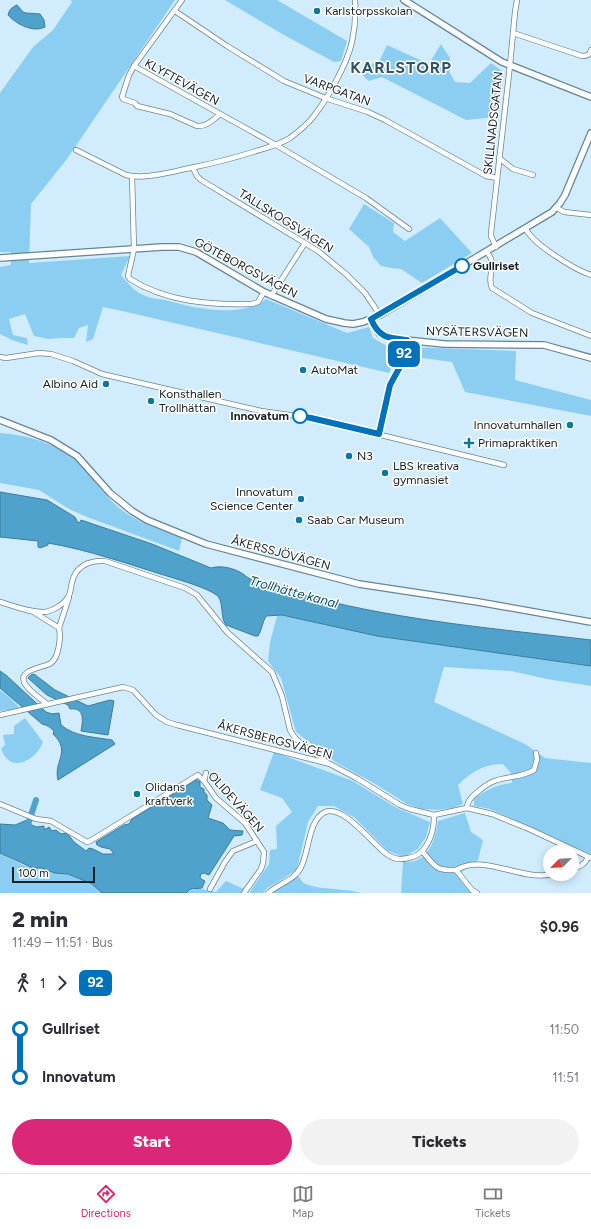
<!DOCTYPE html>
<html lang="en">
<head>
<meta charset="utf-8">
<style>
	body { margin:0; font-family:Figtree,sans-serif; background:#f2f2f3; color:#2b2b33; height:100vh; display:flex; flex-direction:column; font-size:15px; white-space:nowrap }
	* { box-sizing:border-box; margin:0 }
	p { font-size:13px; color:#7c7c81 }
	.icon { flex:none; width:22px; height:22px; fill:none; stroke:currentColor; stroke-width:2; stroke-linecap:round; stroke-linejoin:round }
	.map { position:relative; height:893px; overflow:hidden }
	.panel { display:flex; flex-direction:column; background:#fff; flex:1 }
	.panel>* { flex:none }
	.badge { padding:0 8px; border-radius:6px; font-size:14px; line-height:26px }
	.needle { width:26px; rotate:246deg }
	.fabs { position:absolute; left:543px; top:845px; display:grid; gap:8px }
	.fabs a { display:grid; place-items:center; width:36px; height:36px; border-radius:50%; background:#fff; box-shadow:0 2px 10px #0003; font-size:20px }
	.scale { position:absolute; left:12px; bottom:10px; width:83px; box-sizing:border-box; padding-left:4px; border:2px solid #132027; border-top:0; font-size:11px; line-height:14px; white-space:nowrap; color:#132027; -webkit-text-stroke:3px #fff; paint-order:stroke }
	.map>.badge { position:absolute; translate:-50% -50%; box-shadow:0 0 0 2px #fff }
	.legs { display:flex; align-items:center; gap:6px; height:44px; padding:0 12px; font-size:13px }
	.legs p { margin-inline-start:auto }
	.head { display:flex; align-items:center; justify-content:space-between; height:68px; padding:0 12px }
	h1 { font-size:22px; font-weight:800; line-height:30px }
	.button { display:flex; gap:8px; margin-top:auto; padding:8px 12px }
	.button a { flex:1; height:46px; border-radius:24px; background:#db2777; color:#fff; font-size:16px; font-weight:800; line-height:46px; text-align:center }
	.button a+a { background:#f2f2f3; color:#2b2b33 }
	ul { padding:0 12px; list-style:none }
	li { display:flex; align-items:center; gap:14px; height:48px; font-size:15px }
	li i { display:grid; place-items:center; width:6px; height:100%; margin:0 5px; background:currentColor }
	li i::after { content:''; width:10px; height:10px; margin:-5px; border:3px solid; border-radius:50%; background:#fff }
	li p { margin-inline-start:auto }
	li:first-child i { background:linear-gradient(#0000 50%,currentColor 0) }
	li:last-child i { background:linear-gradient(currentColor 50%,#0000 0) }
	.tabs { display:flex; justify-content:space-around; align-items:center; height:56px; border-top:1px solid #e1e1e2; background:#fff; font-size:11px; color:#7c7c81 }
	.tabs a { display:grid; justify-items:center; gap:2px }
	.tabs .selected { color:#db2777 }
	.map>svg:first-child { display:block }
	.green { fill:#8ccef2 }
	.water { fill:#4fa2cb; stroke:#3d7b9a }
	.lines { fill:none; stroke-linecap:round; stroke-linejoin:round }
	.canal { stroke:#4fa2cb; stroke-width:6 }
	.minor-casing { stroke:#658597; stroke-width:6 }
	.tertiary-casing { stroke:#658597; stroke-width:8 }
	.minor { stroke:#fff; stroke-width:4.5 }
	.tertiary { stroke:#fff; stroke-width:5.5 }
	.line-1-casing { stroke:#fff; stroke-width:9 }
	.line-1 { stroke:#0072bc; stroke-width:6 }
	.poi-dot { fill:#0877a1; stroke:#fff; stroke-width:1.5 }
	.stop-1-dot { fill:#fff; stroke:#0072bc; stroke-width:2 }
	.labels { text-anchor:middle; dominant-baseline:central; stroke-width:3; stroke-linejoin:round; paint-order:stroke }
	.poi-label { font-size:12px; fill:#132027; stroke:#fff; text-anchor:start }
	.street-label { font-size:12px; fill:#132027; stroke:#fff }
	.stop-label { font-size:12px; font-weight:bold; fill:#132027; stroke:#fff; text-anchor:start }
	.water-label { font-size:13px; font-style:italic; fill:#004a66; stroke:#fff }
	.district-label { font-size:16px; font-weight:bold; letter-spacing:1px; fill:#335262; stroke:#fff }
</style>
</head>
<body>
<div class="map">
<svg width="591" height="893" viewBox="0 0 591 893">
	<rect width="100%" height="100%" fill="#d1edfd"/>
	<g class="green">
		<path d="M71,0H175L67,159L31,204L29,263L130,256L121,275C127,282 133,290 141,294C148,298 158,299 165,300C194,308 240,319 266,299L347,333L369,327L373,338L385,345L402,346L389,373L122,311L103,307L93,339L86,342L88,325L79,328L74,338H62L48,339L34,336L25,314L9,319L13,335L27,338L28,345L12,340L0,334V267L11,265V252H0V93L33,47L53,30L72,2Z"/>
		<path d="M225,0H277L347,41L341,61L334,62L284,35Z"/>
		<path d="M441,44L450,58V73L455,82L470,83L491,63L502,71L497,117L466,120L382,77L369,81L362,75L365,68L380,60L387,45L429,64Z"/>
		<path d="M364,204L394,223L393,232L405,241L440,218L472,253L422,283L401,269L391,268L381,266L373,257L369,247L349,229Z"/>
		<path d="M410,347L516,351L515,380L591,400V416L465,392L452,362L408,356Z"/>
		<path d="M0,433C28,435 60,444 81,465C93,478 103,494 117,506C135,522 160,529 182,538L179,551L87,517L69,509L39,490L0,483Z"/>
		<path d="M282,615L377,636L591,666V686L547,679L511,671L444,667L434,702L525,744L545,758L591,763V855L490,809L474,806V798C487,790 497,784 512,783L511,773L503,764C482,765 473,771 458,785L463,804L453,808L438,810L422,809L407,804L377,785L337,763L320,751L296,732L281,678L268,661L270,642L277,616Z"/>
		<path d="M0,690L10,698L20,708L10,710L0,711Z"/>
		<path d="M25,718L43,742C37,760 10,775 1,749L5,745L3,735L14,734V726Z"/>
		<path d="M274,752L353,781L395,807L430,822L426,837L418,849L404,857L388,851L355,818L334,806H318L308,822L297,869L283,879L267,888L263,893H249L269,864L270,850L277,849L276,826L292,812L282,798L260,790Z"/>
		<path d="M465,813L471,832L483,840L478,860L458,875L464,885L472,893H401L403,862C428,864 435,841 438,821Z"/>
		<path d="M0,853L23,865L38,869L42,868L55,873L67,874L93,885L102,893H0Z"/>
		<path d="M298,876C300,878 302,882 304,883C315,890 347,888 361,893H270Z"/>
		<path d="M226,881L244,889L242,893H186L190,889L194,890L197,888L216,892Z"/>
	</g>
	<g class="water">
		<path d="M17,5L23,12L26,13L40,14L44,20L45,27C33,33 16,24 8,15C9,10 12,7 17,5Z"/>
		<path d="M0,492L47,500L75,517L78,523L80,522L81,520L152,544L211,568C221,565 234,568 243,574C246,576 249,579 253,580C273,587 294,593 315,598C405,621 499,629 591,640V666L377,636L282,615L266,616C262,623 262,630 258,636H255L226,625C220,617 224,605 218,596C206,587 182,581 167,576C128,564 89,550 48,543V545L40,548L38,547V541L0,537Z"/>
		<path d="M0,671L7,676L46,712L52,714L59,713L61,725C75,737 95,737 112,740L115,744L58,780C53,761 72,752 53,734L54,731C50,727 47,725 42,724L0,688Z"/>
		<path d="M34,674L55,690L88,706L110,700L114,701L108,735L81,731C83,721 85,707 70,709L68,705L47,695L28,678L31,675Z"/>
		<path d="M197,778V781H200V787L204,789V792L207,795V800L212,805L208,818L223,823L230,830L243,831L242,835L234,836L209,875L204,873L201,874L200,877L201,879L205,881L202,888L190,889L186,893H102L92,884L68,874L55,873L42,868H33L0,853V824L15,825L27,820L29,824L37,827L44,826V829H46L49,827L52,831L56,830L61,834L67,833L74,842L86,851L89,848L93,849L103,854H114L110,849L101,847L97,845L96,842L124,825L129,824L132,819L193,782Z"/>
	</g>
	<g class="lines">
		<path class="canal" d="M26,831L36,800"/>
		<defs>
			<g id="minor">
				<path d="M182,0L134,66L129,75L122,97L123,99L135,103L137,106L170,114L197,126C206,127 213,120 220,114"/>
				<path d="M175,11L227,46L284,81L325,98L368,112L385,120L486,176L497,178"/>
				<path d="M513,33L582,56C587,56 590,55 591,50"/>
				<path d="M134,66L276,145L366,198L409,229"/>
				<path d="M76,150L126,175C146,180 174,171 195,167C214,163 234,158 253,152C266,148 279,145 290,138C298,132 307,125 313,117C327,100 347,64 352,42C355,28 356,14 355,0"/>
				<path d="M499,158L513,169L533,175"/>
				<path d="M193,168L197,176L201,180L318,251L347,275L365,293L380,315"/>
				<path d="M132,176L134,249L128,276L130,279C166,302 210,305 252,304L258,302L264,292"/>
				<path d="M557,208L564,212L591,215"/>
				<path d="M526,229C533,244 575,270 591,275"/>
				<path d="M496,247L491,236V233L510,65L515,12L517,0"/>
				<path d="M487,252C490,256 492,259 492,264C492,273 488,280 492,288L532,313L591,336"/>
				<path d="M271,296L305,243"/>
				<path d="M0,357L6,358L39,353L51,354L73,361L102,374L261,411L311,418L504,465"/>
				<path d="M379,434L390,385L402,363L407,340"/>
				<path d="M0,602C14,606 30,613 45,612C53,611 64,604 68,597C71,593 71,586 72,582C76,566 89,560 105,561L185,588L197,595L227,632L272,672L282,696L290,730L295,738L303,745L327,762"/>
				<path d="M32,611L59,628L69,597"/>
				<path d="M47,704C40,698 28,691 24,682C19,669 44,668 51,663C59,657 61,637 59,628"/>
				<path d="M0,715L123,687L133,690L156,715L167,722L177,725L330,764L358,779L400,805L410,809L434,815L467,808L492,814L529,829L591,858"/>
				<path d="M204,781L206,773"/>
				<path d="M0,804L36,819L51,821L87,842L90,841L198,775L204,781L216,798L245,823L264,852L263,863L261,869L244,893"/>
				<path d="M467,808C467,802 470,799 474,795C480,790 485,785 492,782C505,776 521,778 534,770L537,759L536,753"/>
				<path d="M422,851C435,866 435,871 456,870L472,890L477,893"/>
				<path d="M572,869C580,866 585,865 588,857"/>
				<path d="M456,870C485,853 522,882 553,874"/>
				<path d="M210,889L225,862L233,851L257,841"/>
				<path d="M268,893C278,884 295,880 301,867C309,853 308,820 325,812C344,804 374,846 388,855C394,859 401,860 408,858C415,857 420,854 424,849C432,838 434,828 434,815"/>
			</g>
			<g id="tertiary">
				<path d="M404,0L502,62L591,97"/>
				<path d="M0,258L162,247H179L196,252L264,292L326,319L344,323L353,324L363,322L380,315L552,212L560,203L565,195L591,133"/>
				<path d="M371,319L379,333L384,336L396,339L444,344L544,345L591,358"/>
				<path d="M0,420L51,440L77,456L110,493L132,511L147,520L206,544L359,584L478,602L591,622"/>
			</g>
		</defs>
		<use href="#minor" class="minor-casing"/>
		<use href="#tertiary" class="tertiary-casing"/>
		<use href="#minor" class="minor"/>
		<use href="#tertiary" class="tertiary"/>
	</g>
	<g class="lines">
		<defs>
			<path id="line-1" d="M300,416L311,418L379,434L390,385L402,363L407,340C388,338 379,338 371,319L462,266"/>
		</defs>
		<use href="#line-1" class="line-1-casing"/>
		<use href="#line-1" class="line-1"/>
	</g>
	<g class="poi-dot">
		<circle cx="317" cy="11" r="4"/>
		<circle cx="303" cy="370" r="4"/>
		<circle cx="106" cy="384" r="4"/>
		<circle cx="151" cy="401" r="4"/>
		<circle cx="570" cy="425" r="4"/>
		<path d="M467 437h4v4h4v4h-4v4h-4v-4h-4v-4h4z"/>
		<circle cx="349" cy="456" r="4"/>
		<circle cx="385" cy="473" r="4"/>
		<circle cx="301" cy="499" r="4"/>
		<circle cx="299" cy="520" r="4"/>
		<circle cx="137" cy="794" r="4"/>
	</g>
	<g class="stop-1-dot">
		<circle cx="462" cy="266" r="7"/>
		<circle cx="300" cy="416" r="7"/>
	</g>
	<g class="labels">
		<g class="poi-label">
			<text x="325" y="11">Karlstorpsskolan</text>
			<text x="311" y="370">AutoMat</text>
			<text x="98" y="384" text-anchor="end">Albino Aid</text>
			<text x="159" y="394">Konsthallen<tspan x="159" dy="14">Trollhättan</tspan></text>
			<text x="562" y="425" text-anchor="end">Innovatumhallen</text>
			<text x="478" y="443">Primapraktiken</text>
			<text x="357" y="456">N3</text>
			<text x="393" y="466">LBS kreativa<tspan x="393" dy="14">gymnasiet</tspan></text>
			<text x="293" y="492" text-anchor="end">Innovatum<tspan x="293" dy="14">Science Center</tspan></text>
			<text x="307" y="520">Saab Car Museum</text>
			<text x="145" y="787">Olidans<tspan x="145" dy="14">kraftverk</tspan></text>
		</g>
		<g class="street-label">
			<text transform="translate(182 82) rotate(29)">KLYFTEVÄGEN</text>
			<text transform="translate(337 90) rotate(20)">VARPGATAN</text>
			<text transform="translate(493 123) rotate(-84)">SKILLNADSGATAN</text>
			<text transform="translate(286 221) rotate(32)">TALLSKOGSVÄGEN</text>
			<text transform="translate(246 268) rotate(28)">GÖTEBORGSVÄGEN</text>
			<text transform="translate(477 332) rotate(1)">NYSÄTERSVÄGEN</text>
			<text transform="translate(281 553) rotate(15)">ÅKERSSJÖVÄGEN</text>
			<text transform="translate(275 740) rotate(15)">ÅKERSBERGSVÄGEN</text>
			<text transform="translate(236 802) rotate(48)">OLIDEVÄGEN</text>
		</g>
		<g class="stop-label">
			<text x="473" y="266">Gullriset</text>
			<text x="289" y="416" text-anchor="end">Innovatum</text>
		</g>
		<g class="water-label">
			<text transform="translate(294 592) rotate(15)">Trollhätte kanal</text>
		</g>
		<g class="district-label">
			<text x="401" y="67">KARLSTORP</text>
		</g>
	</g>
</svg>
<div class="fabs">
<a><svg class="needle" viewBox="-14 -14 28 28"><path d="M0-13l5 13h-10z" fill="#e53935"/><path d="M0 13l5-13h-10z" fill="#7c7c81"/></svg></a>
</div>
<div class="scale">100 m</div>
<b class="badge" style="left:404px;top:354px;background:#0072bc;color:#fff">92</b>
</div>
<section class="panel">
<div class="head"><div><h1>2 min</h1><p>11:49 – 11:51 · Bus</p></div><b>$0.96</b></div>
<div class="legs"><svg class="icon" aria-label="walk" viewBox="0 0 24 24"><circle cx="13" cy="4" r="2"/><path d="M13 8l-2 6 4 7M11 14l-3 7M7 12l3-4h3l4 4"/></svg>1<svg class="icon" aria-label="forward" viewBox="0 0 24 24"><path d="M9 5l7 7-7 7"/></svg><b class="badge" style="background:#0072bc;color:#fff">92</b></div>
<ul>
<li><i style="color:#0072bc"></i><b>Gullriset</b><p>11:50</p></li>
<li><i style="color:#0072bc"></i><b>Innovatum</b><p>11:51</p></li>
</ul>
<div class="button"><a>Start</a><a>Tickets</a></div>
</section>
<nav class="tabs">
<a class="selected"><svg class="icon" aria-label="directions" viewBox="0 0 24 24"><path d="M12 3l9 9-9 9-9-9zM9 14v-3h6M13 9l2 2-2 2"/></svg>Directions</a>
<a><svg class="icon" aria-label="map" viewBox="0 0 24 24"><path d="M3 6l6-2 6 2 6-2v14l-6 2-6-2-6 2zM9 4v14M15 6v14"/></svg>Map</a>
<a><svg class="icon" aria-label="tickets" viewBox="0 0 24 24"><path d="M3 7h18v10H3zM15 7v10"/></svg>Tickets</a>
</nav>
</body>
</html>
